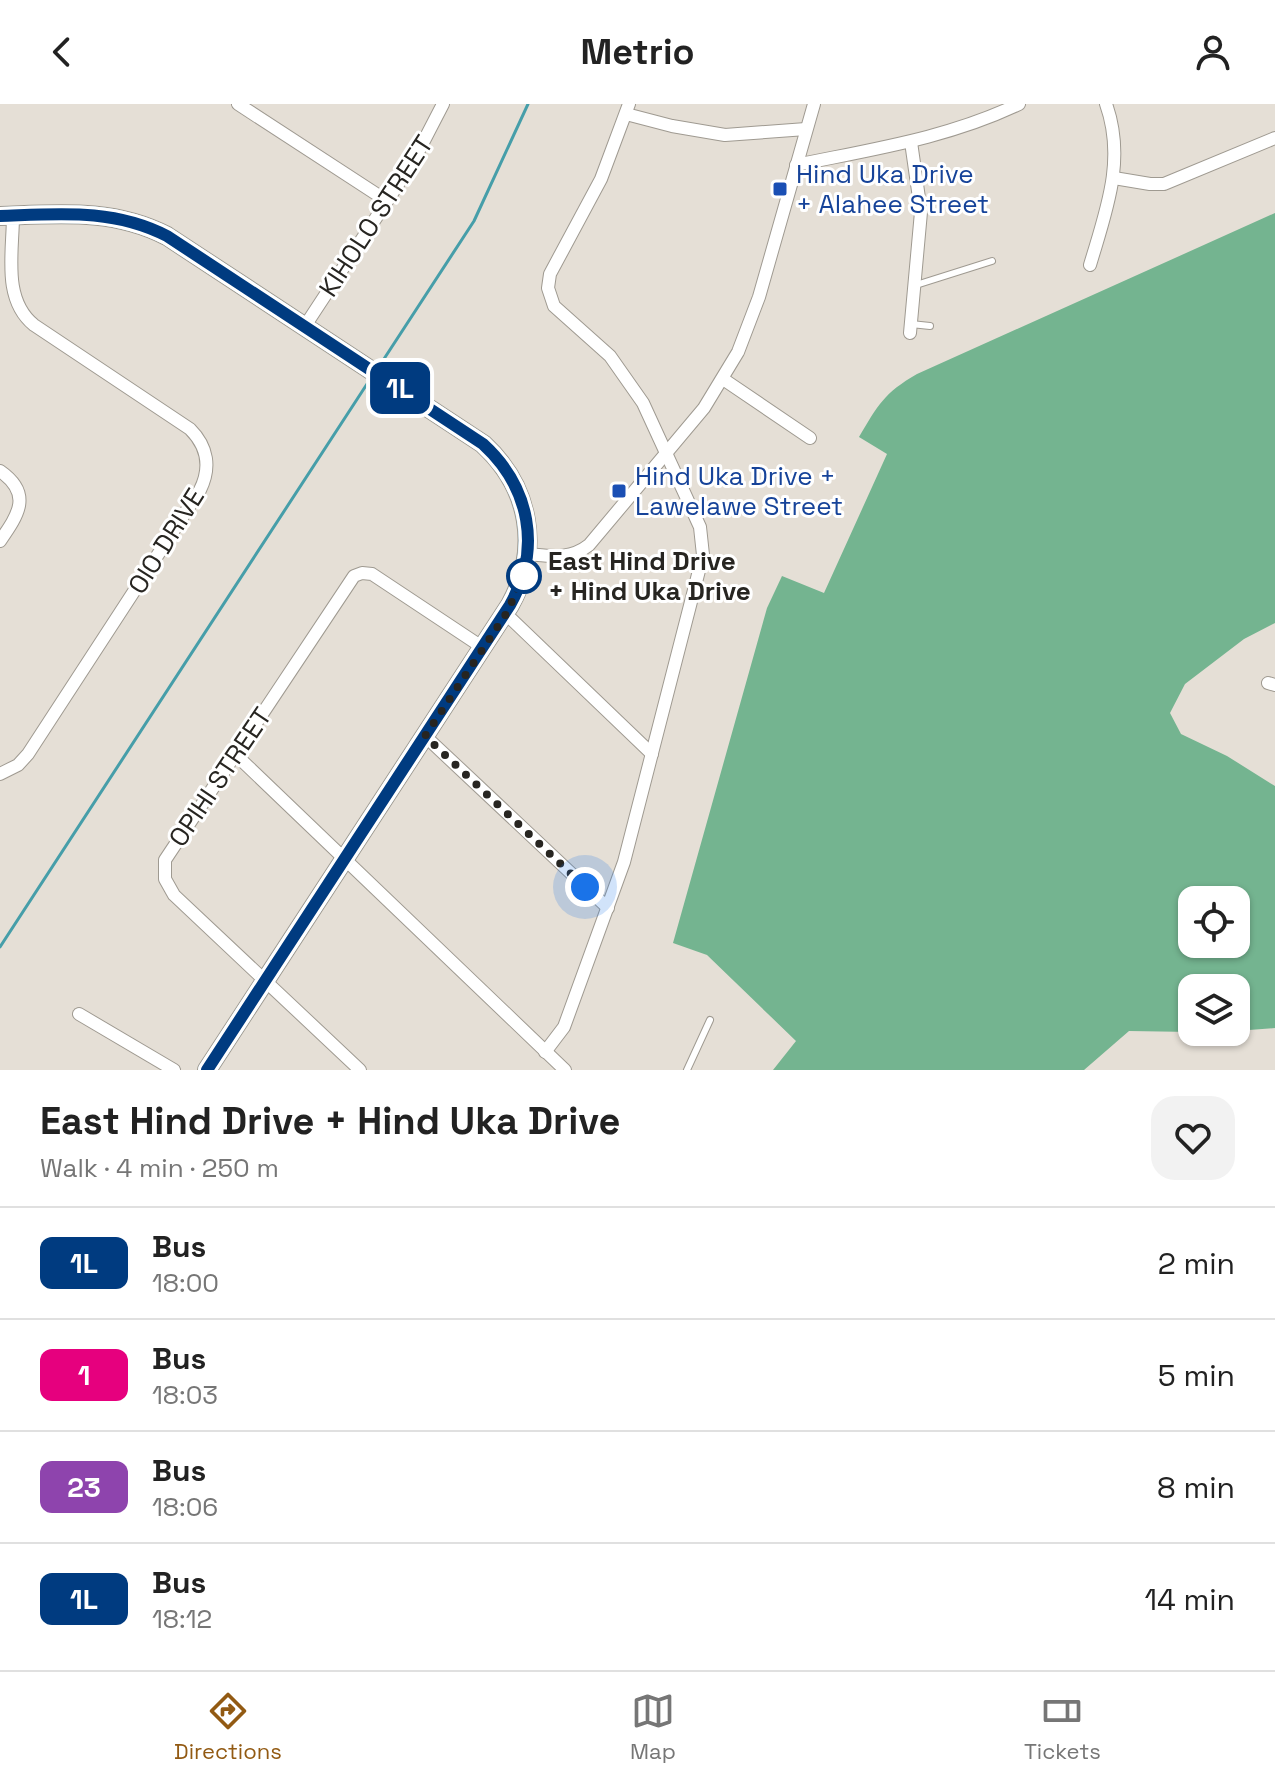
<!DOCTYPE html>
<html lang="en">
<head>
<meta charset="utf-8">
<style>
	body { margin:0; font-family:"Space Grotesk",sans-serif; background:#f2f2f2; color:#222; height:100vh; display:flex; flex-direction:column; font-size:30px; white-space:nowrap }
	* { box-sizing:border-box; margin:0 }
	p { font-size:26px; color:#767676 }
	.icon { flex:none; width:44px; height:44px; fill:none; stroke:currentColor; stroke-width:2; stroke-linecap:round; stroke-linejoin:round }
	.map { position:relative; height:966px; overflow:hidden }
	.drawer { display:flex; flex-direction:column; background:#fff; flex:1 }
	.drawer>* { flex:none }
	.badge { padding:0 16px; border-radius:12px; font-size:28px; line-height:52px }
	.controls { position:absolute; left:1178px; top:782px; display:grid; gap:16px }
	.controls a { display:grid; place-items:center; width:72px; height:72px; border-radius:16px; background:#fff; box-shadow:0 2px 6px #0004; font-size:40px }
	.you { position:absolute; width:40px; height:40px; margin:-20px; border:6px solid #fff; border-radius:50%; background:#1a73e8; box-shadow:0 0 0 12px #1a73e833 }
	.map>.badge { position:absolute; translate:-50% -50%; box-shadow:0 0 0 4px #fff }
	.round { display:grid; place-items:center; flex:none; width:84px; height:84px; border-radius:24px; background:#f2f2f2 }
	.summary { display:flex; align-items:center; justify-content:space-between; height:136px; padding:0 40px }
	h1 { font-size:38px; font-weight:800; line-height:60px }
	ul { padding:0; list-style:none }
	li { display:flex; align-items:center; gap:24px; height:112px; padding:0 40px; border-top:2px solid #e0e0e0 }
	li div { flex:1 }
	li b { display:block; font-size:30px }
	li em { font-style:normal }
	li .badge { min-width:88px; font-weight:700; text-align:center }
	header { display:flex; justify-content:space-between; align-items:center; height:104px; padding:0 40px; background:#fff; font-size:36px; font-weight:800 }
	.menu { display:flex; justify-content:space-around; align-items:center; height:112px; border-top:2px solid #e0e0e0; background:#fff; font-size:22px; color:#767676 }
	.menu a { display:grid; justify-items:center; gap:4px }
	.menu .active { color:#925a13 }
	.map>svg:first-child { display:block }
	.forest { fill:#74b490; fill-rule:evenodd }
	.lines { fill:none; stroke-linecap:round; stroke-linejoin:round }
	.stream { stroke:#469ea9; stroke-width:3 }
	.lane-casing { stroke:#9f9a91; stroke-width:8 }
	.street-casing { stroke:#9f9a91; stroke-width:14 }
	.secondary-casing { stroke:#9f9a91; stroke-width:20 }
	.lane { stroke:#fff; stroke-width:6 }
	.street { stroke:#fff; stroke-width:12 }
	.secondary { stroke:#d1ecfd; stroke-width:18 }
	.line-casing { stroke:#fff; stroke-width:18 }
	.line { stroke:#003b80; stroke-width:12 }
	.walk { stroke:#272521; stroke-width:8; stroke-dasharray:0 14.4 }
	.transit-dot { fill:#1a4fb4; stroke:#fff; stroke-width:3 }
	.stop-dot { fill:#fff; stroke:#003b80; stroke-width:4 }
	.labels { text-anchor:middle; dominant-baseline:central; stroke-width:6; stroke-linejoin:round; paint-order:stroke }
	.transit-label { font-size:26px; fill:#164399; stroke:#fff; text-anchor:start }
	.street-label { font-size:26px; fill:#272521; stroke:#fff }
	.stop-label { font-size:26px; font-weight:bold; fill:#272521; stroke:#fff; text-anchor:start }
</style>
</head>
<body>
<header><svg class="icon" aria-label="back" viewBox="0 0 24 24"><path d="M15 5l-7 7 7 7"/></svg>Metrio<svg class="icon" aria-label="person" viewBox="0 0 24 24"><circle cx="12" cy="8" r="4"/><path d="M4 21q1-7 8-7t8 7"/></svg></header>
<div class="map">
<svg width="1275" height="966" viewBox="0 0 1275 966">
	<rect width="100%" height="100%" fill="#e5dfd6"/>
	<path class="forest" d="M1275,109V519L1244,535L1185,580L1170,609L1181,630L1227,652L1275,682V924L1236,927V884H1192V928L1129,927L1084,966H773L796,937L707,851L673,839L767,504L782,472L824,489L887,350L859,333C878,301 884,289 917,270ZM1192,796H1236V840H1192Z"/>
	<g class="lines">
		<g class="stream">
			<path d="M380,261L474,117L528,0"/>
			<path d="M0,843L367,280"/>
		</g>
		<defs>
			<g id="lane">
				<path d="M916,181L992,157"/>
				<path d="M911,220L930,222"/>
				<path d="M687,966L710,916"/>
			</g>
			<g id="street">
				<path d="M238,0L387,97"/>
				<path d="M626,10L672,22L725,31L806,25"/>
				<path d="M796,61C873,45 948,34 1019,0"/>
				<path d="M1114,74L1150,80H1164L1275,34"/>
				<path d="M1090,161C1106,107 1126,56 1106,0"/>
				<path d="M305,222L414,56L443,0"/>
				<path d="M910,229L921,108L911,38"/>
				<path d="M723,275L810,334"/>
				<path d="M0,367C33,390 18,411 0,437"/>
				<path d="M528,450C551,452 570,456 589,441L704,304L738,248L759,193L814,0"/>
				<path d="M506,510L652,650"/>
				<path d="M1268,579L1275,581"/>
				<path d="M425,632L608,804"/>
				<path d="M236,651L565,966"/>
				<path d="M0,670L18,661L28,650L200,386C211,364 208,343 190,325L34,221C2,195 13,148 13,111"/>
				<path d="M79,910L174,966"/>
				<path d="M545,948L564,923L624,758L703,451L700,423L643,299L610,252L554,202L548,184L550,170L601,75L629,0"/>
				<path d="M360,966L174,791L165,775V756L354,472L362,469L372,470L482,543"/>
			</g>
			<path id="secondary" d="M0,112C58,110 113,104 167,132L483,340C530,383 541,445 510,501L207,966"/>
		</defs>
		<use href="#lane" class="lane-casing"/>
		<use href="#street" class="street-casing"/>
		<use href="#secondary" class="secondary-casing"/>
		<use href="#lane" class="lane"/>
		<use href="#street" class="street"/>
		<use href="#secondary" class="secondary"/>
	</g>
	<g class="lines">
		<defs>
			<path id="line" d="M0,112C58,110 113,104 167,132L483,340C530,383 542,445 510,501L207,966"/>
		</defs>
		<use href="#line" class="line-casing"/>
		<use href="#line" class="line"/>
		<path class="walk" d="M524,472L506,510L425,632L585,783"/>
	</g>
	<g class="transit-dot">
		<rect x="772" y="77" width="16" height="16" rx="4"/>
		<rect x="611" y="379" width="16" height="16" rx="4"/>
	</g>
	<circle class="stop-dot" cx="524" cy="472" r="16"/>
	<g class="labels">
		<g class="transit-label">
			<text x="796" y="70">Hind Uka Drive<tspan x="796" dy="30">+ Alahee Street</tspan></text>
			<text x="635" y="372">Hind Uka Drive +<tspan x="635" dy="30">Lawelawe Street</tspan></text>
		</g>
		<g class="street-label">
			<text transform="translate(376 112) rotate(-57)">KIHOLO STREET</text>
			<text transform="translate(166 437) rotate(-58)">OIO DRIVE</text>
			<text transform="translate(220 673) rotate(-56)">OPIHI STREET</text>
		</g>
		<g class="stop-label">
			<text x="548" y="457">East Hind Drive<tspan x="548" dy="30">+ Hind Uka Drive</tspan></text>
		</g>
	</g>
</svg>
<div class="controls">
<a><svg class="icon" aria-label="locate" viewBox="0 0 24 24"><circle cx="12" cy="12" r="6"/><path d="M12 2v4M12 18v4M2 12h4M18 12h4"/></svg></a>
<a><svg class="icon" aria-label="layers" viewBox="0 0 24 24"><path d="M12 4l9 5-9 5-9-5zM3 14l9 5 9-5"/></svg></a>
</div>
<div class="you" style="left:585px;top:783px"></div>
<b class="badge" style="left:400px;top:284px;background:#003b80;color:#fff">1L</b>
</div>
<section class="drawer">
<div class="summary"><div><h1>East Hind Drive + Hind Uka Drive</h1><p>Walk · 4 min · 250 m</p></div><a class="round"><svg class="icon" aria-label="heart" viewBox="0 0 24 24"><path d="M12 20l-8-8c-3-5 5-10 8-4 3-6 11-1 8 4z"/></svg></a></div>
<ul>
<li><span class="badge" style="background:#003b80;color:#fff">1L</span><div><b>Bus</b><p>18:00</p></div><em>2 min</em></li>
<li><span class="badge" style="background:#e6007e;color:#fff">1</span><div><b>Bus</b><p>18:03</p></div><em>5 min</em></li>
<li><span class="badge" style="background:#8e44ad;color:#fff">23</span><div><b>Bus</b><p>18:06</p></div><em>8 min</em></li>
<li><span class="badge" style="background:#003b80;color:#fff">1L</span><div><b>Bus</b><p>18:12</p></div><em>14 min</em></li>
</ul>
</section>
<nav class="menu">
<a class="active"><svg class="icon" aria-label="directions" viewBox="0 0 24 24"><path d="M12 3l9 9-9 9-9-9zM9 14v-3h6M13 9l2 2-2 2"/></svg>Directions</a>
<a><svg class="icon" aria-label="map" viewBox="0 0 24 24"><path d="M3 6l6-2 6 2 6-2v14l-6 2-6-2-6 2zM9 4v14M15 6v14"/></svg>Map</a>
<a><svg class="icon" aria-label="tickets" viewBox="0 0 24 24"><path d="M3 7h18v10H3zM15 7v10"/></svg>Tickets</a>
</nav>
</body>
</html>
